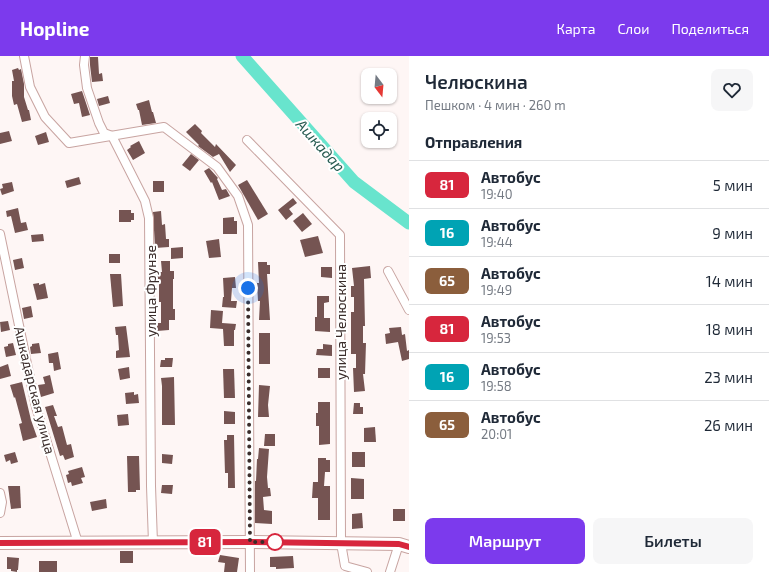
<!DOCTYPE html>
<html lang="ru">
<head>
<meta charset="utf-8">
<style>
	body { margin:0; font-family:"Exo 2",sans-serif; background:#f6f6f7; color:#1f2937; height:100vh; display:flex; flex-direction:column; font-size:15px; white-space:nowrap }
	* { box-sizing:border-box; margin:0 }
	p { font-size:13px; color:#747a83 }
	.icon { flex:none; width:22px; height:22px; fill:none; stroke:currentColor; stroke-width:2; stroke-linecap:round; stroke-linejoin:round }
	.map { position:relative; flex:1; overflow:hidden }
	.drawer { display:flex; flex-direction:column; background:#fff; width:360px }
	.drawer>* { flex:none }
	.badge { padding:0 8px; border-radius:6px; font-size:14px; line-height:26px }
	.needle { width:26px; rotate:164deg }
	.buttons { position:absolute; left:361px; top:12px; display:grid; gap:8px }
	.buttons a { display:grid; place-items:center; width:36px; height:36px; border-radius:8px; background:#fff; box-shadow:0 1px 3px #0004; font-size:20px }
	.you { position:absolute; width:20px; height:20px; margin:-10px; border:3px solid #fff; border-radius:50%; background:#1a73e8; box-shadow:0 0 0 6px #1a73e833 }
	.map>.badge { position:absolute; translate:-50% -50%; box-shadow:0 0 0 2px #fff }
	h2 { padding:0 16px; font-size:15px; line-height:36px }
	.round { display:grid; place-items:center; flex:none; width:42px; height:42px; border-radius:8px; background:#f6f6f7 }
	.overview { display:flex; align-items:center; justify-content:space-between; height:68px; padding:0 16px }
	h1 { font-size:19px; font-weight:600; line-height:30px }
	.cta { display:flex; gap:8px; margin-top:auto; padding:8px 16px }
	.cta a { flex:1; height:46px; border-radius:8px; background:#7c3aed; color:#fff; font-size:16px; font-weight:600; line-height:46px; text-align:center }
	.cta a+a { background:#f6f6f7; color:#1f2937 }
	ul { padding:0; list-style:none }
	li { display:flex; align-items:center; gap:12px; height:48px; padding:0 16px; border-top:1px solid #e0e1e3 }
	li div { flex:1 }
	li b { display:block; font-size:15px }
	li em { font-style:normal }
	li .badge { min-width:44px; font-weight:700; text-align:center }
	header { display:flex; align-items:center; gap:24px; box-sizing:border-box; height:56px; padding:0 20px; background:#7c3aed; color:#fff }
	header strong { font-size:19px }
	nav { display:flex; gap:22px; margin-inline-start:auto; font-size:14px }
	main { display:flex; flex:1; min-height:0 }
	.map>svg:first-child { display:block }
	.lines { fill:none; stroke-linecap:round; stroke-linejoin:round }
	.river { stroke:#68e4cd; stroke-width:13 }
	.building { fill:#755452 }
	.street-casing { stroke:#c8a4a1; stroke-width:10 }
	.secondary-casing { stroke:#c8a4a1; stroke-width:14 }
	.street { stroke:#fff; stroke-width:8 }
	.secondary { stroke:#fff; stroke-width:12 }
	.line-casing { stroke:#fff; stroke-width:9 }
	.line { stroke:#d7263d; stroke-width:6 }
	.walk { stroke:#3a2c2a; stroke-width:4; stroke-dasharray:0 7.2 }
	.stop-dot { fill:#fff; stroke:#d7263d; stroke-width:2 }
	.labels { text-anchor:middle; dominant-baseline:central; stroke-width:4; stroke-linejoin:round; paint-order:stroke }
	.street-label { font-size:14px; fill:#3a2c2a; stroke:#fff }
	.water-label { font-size:15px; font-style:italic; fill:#275b51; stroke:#fff }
</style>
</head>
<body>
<header>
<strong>Hopline</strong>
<nav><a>Карта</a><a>Слои</a><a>Поделиться</a></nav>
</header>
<main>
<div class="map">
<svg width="409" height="516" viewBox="0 0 409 516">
	<rect width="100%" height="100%" fill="#fef6f5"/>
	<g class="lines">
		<path class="river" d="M242,0L354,126L409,167"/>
	</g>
	<g class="building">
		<path d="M90,1H98L99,18L102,17L103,25L92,26L90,9Z"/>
		<path d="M18,12L19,14L21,13L24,28V41L28,54H29L31,64L22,66L17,48L14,49L12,40V25H14L12,14Z"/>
		<path d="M82,35L90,59L82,61L79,47L74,48L71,38Z"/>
		<path d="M108,40L110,47L99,50L97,43Z"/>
		<path d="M149,44L152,56H153L156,67L142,69L139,54H138L136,48Z"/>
		<path d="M195,68L202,75L201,77L215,91L216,88L236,109L230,116L219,98L213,101L198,90L199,89L186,76Z"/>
		<path d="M9,75L12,85L0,88V77Z"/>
		<path d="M46,76L49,86L38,89L35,80Z"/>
		<path d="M139,85L145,97L133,104L127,94L131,91L130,90Z"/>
		<path d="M191,98L199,104L190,115L182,109Z"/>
		<path d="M209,112L218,122L217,123L222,134L226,133L230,140L219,144L212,126L211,127L204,115Z"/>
		<path d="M79,121L81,128L67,132L65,125Z"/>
		<path d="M247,124L268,158L258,164L238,129Z"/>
		<rect x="153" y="125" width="11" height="11"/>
		<path d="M12,126L14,135L2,139L0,133L3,132L2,128Z"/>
		<path d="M293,142L297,147L289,153L293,158L286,164L278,154Z"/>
		<path d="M18,152L21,167L26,166L28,174L15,177L11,160L7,161L6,155Z"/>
		<path d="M119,154H131V157H134V164H131V166H119Z"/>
		<path d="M161,155L162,169L165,168L166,183H169V191L155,192L153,156Z"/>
		<path d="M303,157L312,168L302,176L293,165Z"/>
		<path d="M234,161V165H237V178H223V162Z"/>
		<path d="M43,178L44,185L32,186L31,179Z"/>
		<path d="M318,180L323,197L305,201L300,184Z"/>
		<path d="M219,183L221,201L209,202L206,185Z"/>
		<path d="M183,191V202L171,203V192Z"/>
		<rect x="109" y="198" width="11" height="9"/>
		<path d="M22,202L24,212L15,214L13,204Z"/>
		<path d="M161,205H170V215H174V223H173V253H175V264H169V274L157,275V267H161V246H159V228H155V216H162Z"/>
		<path d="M258,206H267V209H270V218H267L270,264H259L260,245H258L257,227H259Z"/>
		<path d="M370,210L371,222L364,223L365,270H363V287H366L365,318H363L365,335L354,336L353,312H356V298H351V256H354V241H351V230H354L352,212Z"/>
		<path d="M321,211H332V222L321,221Z"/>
		<path d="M110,218H121L123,250L113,251Z"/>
		<path d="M235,221L236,232H232L231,245H237L236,252L222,251L223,241H224L223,222Z"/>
		<path d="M39,227V229L45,227L48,242L37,244L33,228Z"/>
		<path d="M317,240H329V246L324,247V262H330V276L315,275V261H317Z"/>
		<path d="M31,250L33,261L24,263L22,252Z"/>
		<path d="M211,254L223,255L222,267L236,268L235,274H234V290H224L223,273L210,272Z"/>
		<path d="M8,265L10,274L1,276L0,266Z"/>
		<path d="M126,270L130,301L116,302V295L119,294L118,279H116L115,271Z"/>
		<path d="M401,271L402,279L405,278L407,295L409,294V303L402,305L398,286L386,288L385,278L390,277L389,272Z"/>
		<rect x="259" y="277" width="11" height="31"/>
		<path d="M13,287L16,299L6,301L4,291L8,290V288Z"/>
		<path d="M39,287L41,297L31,298L30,291L32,290V288Z"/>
		<path d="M323,288L332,289V300L316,299L317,293H323Z"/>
		<path d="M58,296L61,313L54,315L53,307H49L48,298Z"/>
		<path d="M165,302H173L172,311H160L161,304H165Z"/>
		<path d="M8,308L11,320L0,323V311Z"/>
		<path d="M129,311L130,322L120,324L118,313Z"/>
		<rect x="318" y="312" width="12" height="10"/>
		<path d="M223,313H234L235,342H224Z"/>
		<path d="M50,319L54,337L41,341L38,329L45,328L43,321Z"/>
		<path d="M174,321L175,369H162V330L161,322Z"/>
		<path d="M22,326L31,364L37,381L23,385L19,368L22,367L15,341L14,342L10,329Z"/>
		<path d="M259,329L270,330L268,349L269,361H258Z"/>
		<path d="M134,336V339L138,338L139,347L126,348L125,337Z"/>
		<path d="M318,346H330V388L319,389V370H316V357H318Z"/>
		<path d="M354,347H360V351H363V358H353Z"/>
		<path d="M53,349L57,360H54L58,371L62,370L67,389L71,388L74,401L65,404L63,399L60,400L45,351Z"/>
		<path d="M224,355L235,356V368H224Z"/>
		<path d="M128,358L129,369L118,370L117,359Z"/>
		<path d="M375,371L376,386H364V372Z"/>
		<path d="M265,378H275V390H264Z"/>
		<path d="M227,379H234L235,432H228V417H225L224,384H227Z"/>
		<path d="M259,392L269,393L267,421L268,432H270L271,440L263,441L264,454L272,455V468L255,467V425H256L257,403H258Z"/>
		<path d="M15,396L18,406L11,408L10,404L6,406L4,399Z"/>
		<rect x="352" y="396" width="13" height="15"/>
		<path d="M162,398L173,399L172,408L162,407Z"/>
		<path d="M127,400H139L140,434H136V436H128Z"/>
		<path d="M318,402H326V404H330V416H325L324,430H330V464H318V442H312L313,426H318Z"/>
		<path d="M82,411L85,421L81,422L83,427L72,430L71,426L68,427L66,419L69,418L68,415Z"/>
		<path d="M351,422L364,423V443H351Z"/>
		<path d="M162,429H173L172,438L161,437Z"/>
		<path d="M8,430H20L21,452L11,453Z"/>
		<path d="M106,443L107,452L92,455L90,446Z"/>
		<rect x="393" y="453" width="12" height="12"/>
		<path d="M362,457L363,472L352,473V458Z"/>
		<rect x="120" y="495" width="13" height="12"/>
		<path d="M220,499L239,502L237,516H224L225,507L218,506Z"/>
		<path d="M293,500L294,512L276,513V511H270V501Z"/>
		<path d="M7,501L19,502L18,514H17V516L11,515V513H7Z"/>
		<rect x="39" y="505" width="18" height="11"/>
	</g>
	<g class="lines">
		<defs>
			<g id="street">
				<path d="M24,0L30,31L45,61L69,87L164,71L217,111L238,140L248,169L250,516"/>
				<path d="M85,0L84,9L87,32L99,67L104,77L112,80L145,145L149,162L151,430L153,487"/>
				<path d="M247,84L340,179L341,487L345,510L367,516"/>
				<path d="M0,178L36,351L78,487"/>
				<path d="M388,215L409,254"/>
				<path d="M0,437L2,446L0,457"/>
				<path d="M390,516L399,488"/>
			</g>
			<path id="secondary" d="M0,487L250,486L399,488L409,491"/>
		</defs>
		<use href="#street" class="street-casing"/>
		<use href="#secondary" class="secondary-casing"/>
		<use href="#street" class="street"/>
		<use href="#secondary" class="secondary"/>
	</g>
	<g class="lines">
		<defs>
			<path id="line" d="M0,487L250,486L399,488L409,491"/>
		</defs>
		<use href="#line" class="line-casing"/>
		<use href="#line" class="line"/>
		<path class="walk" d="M248,232L250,486H280H275"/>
	</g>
	<circle class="stop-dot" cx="275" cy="486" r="8"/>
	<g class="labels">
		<g class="street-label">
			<text transform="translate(150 235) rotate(-90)">улица Фрунзе</text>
			<text transform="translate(340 266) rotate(-90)">улица Челюскина</text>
			<text transform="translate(35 334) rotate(76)">Ашкадарская улица</text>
		</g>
		<g class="water-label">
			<text transform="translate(321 89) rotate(48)">Ашкадар</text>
		</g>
	</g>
</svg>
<div class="buttons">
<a><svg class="needle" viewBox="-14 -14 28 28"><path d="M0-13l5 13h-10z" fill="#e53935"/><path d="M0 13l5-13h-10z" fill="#747a83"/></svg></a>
<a><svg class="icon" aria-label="locate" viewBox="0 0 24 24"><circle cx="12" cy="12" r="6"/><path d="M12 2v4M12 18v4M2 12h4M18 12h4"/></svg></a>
</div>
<div class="you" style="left:248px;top:232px"></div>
<b class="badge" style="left:205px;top:486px;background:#d7263d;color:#fff">81</b>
</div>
<section class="drawer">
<div class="overview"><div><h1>Челюскина</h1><p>Пешком · 4 мин · 260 m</p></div><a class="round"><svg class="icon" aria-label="heart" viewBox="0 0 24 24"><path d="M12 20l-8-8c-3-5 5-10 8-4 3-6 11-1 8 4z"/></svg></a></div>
<h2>Отправления</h2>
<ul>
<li><span class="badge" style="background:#d7263d;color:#fff">81</span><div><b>Автобус</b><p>19:40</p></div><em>5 мин</em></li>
<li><span class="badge" style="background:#00a3b4;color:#fff">16</span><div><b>Автобус</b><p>19:44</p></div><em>9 мин</em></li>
<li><span class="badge" style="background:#8b5e3c;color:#fff">65</span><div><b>Автобус</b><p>19:49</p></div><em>14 мин</em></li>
<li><span class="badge" style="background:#d7263d;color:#fff">81</span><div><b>Автобус</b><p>19:53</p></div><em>18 мин</em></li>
<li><span class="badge" style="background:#00a3b4;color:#fff">16</span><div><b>Автобус</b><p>19:58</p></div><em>23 мин</em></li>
<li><span class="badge" style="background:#8b5e3c;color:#fff">65</span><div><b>Автобус</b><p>20:01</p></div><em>26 мин</em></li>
</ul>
<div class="cta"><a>Маршрут</a><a>Билеты</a></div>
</section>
</main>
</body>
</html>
